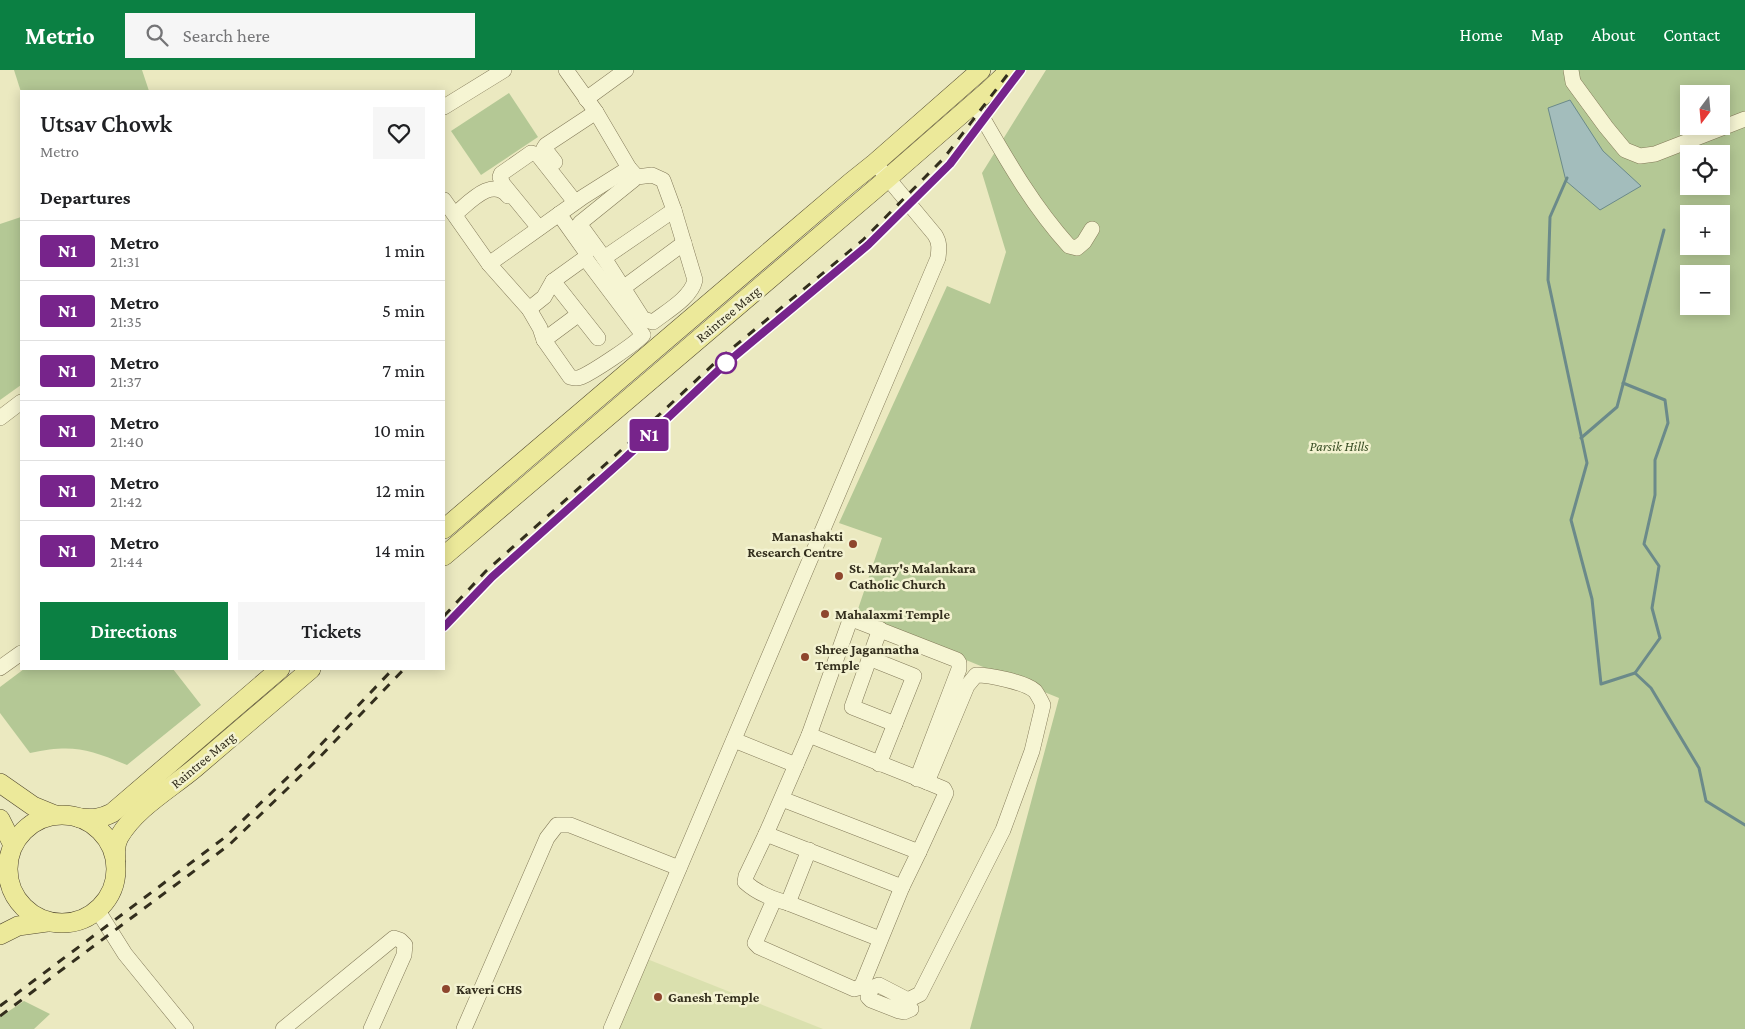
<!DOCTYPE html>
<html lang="en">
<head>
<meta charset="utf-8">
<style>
	body { margin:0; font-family:"Crimson Pro",serif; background:#f6f6f6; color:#202124; height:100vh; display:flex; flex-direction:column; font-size:19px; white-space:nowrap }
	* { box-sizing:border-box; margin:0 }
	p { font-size:16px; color:#757577 }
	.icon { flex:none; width:28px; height:28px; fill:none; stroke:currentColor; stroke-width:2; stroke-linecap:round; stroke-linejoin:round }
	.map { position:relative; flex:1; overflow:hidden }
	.drawer { position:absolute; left:20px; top:20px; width:425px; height:580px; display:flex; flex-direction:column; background:#fff; border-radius:0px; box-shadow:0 2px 12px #0003 }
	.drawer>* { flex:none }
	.badge { padding:0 10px; border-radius:4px; font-size:18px; line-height:32px }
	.needle { width:32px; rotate:196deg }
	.controls { position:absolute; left:1680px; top:15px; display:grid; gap:10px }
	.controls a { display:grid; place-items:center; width:50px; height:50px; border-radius:0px; background:#fff; box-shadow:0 2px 12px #0003; font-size:25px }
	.map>.badge { position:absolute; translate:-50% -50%; box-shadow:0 0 0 2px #fff }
	h2 { padding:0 20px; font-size:19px; line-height:45px }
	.round { display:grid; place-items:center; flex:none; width:52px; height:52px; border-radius:0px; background:#f6f6f6 }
	.head { display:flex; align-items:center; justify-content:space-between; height:85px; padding:0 20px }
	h1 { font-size:24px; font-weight:600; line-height:38px }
	.cta { display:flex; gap:10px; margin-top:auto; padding:10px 20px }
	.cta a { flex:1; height:58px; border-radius:0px; background:#0b8043; color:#fff; font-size:20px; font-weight:600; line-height:58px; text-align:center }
	.cta a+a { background:#f6f6f6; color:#202124 }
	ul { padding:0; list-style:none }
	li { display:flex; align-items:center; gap:15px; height:60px; padding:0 20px; border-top:1px solid #e0e0e0 }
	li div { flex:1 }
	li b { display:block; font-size:19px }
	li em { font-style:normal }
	li .badge { min-width:55px; font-weight:700; text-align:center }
	header { display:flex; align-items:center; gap:30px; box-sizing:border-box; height:70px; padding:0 25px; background:#0b8043; color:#fff }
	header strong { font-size:24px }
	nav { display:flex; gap:28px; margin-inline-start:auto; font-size:18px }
	.search { width:350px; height:45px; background:#f6f6f6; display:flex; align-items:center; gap:12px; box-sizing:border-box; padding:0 18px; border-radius:0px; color:#757577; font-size:19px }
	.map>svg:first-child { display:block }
	.farmland { fill:#dae0ae }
	.green { fill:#b4c895; fill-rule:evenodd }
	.water { fill:#a3bdbc; stroke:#6b8a8a }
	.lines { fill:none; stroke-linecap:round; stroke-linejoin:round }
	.stream { stroke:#6b8a8a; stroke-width:3 }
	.minor-casing { stroke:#837a59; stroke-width:16 }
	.major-casing { stroke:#50472e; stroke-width:20 }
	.minor { stroke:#f6f5d3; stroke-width:15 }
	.major { stroke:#ece99a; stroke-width:19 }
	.rail { stroke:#332e1d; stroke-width:3; stroke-dasharray:9 9; stroke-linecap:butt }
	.line-casing { stroke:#fff; stroke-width:11 }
	.line { stroke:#77248b; stroke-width:8 }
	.stop-dot { fill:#fff; stroke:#77248b; stroke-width:2.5 }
	.poi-dot { fill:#8e462d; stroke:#f3f2d0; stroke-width:2 }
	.labels { text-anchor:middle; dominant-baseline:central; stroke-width:5; stroke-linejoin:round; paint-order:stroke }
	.street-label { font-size:14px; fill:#332e1d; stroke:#f3f2d0 }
	.park-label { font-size:14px; font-style:italic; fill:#394e25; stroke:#f3f2d0 }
	.poi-label { font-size:14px; font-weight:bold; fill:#332e1d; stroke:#f3f2d0; text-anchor:start }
</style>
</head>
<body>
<header>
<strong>Metrio</strong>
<div class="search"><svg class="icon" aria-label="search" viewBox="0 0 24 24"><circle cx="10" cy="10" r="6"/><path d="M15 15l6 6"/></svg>Search here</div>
<nav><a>Home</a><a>Map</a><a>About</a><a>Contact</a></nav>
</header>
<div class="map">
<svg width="1745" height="959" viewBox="0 0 1745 959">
	<rect width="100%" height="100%" fill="#ebe9c0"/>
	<path class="farmland" d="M642,887L823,959H614Z"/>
	<g class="green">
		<path d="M14,0H142L149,21L21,22Z"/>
		<path d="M1046,0H1745V959H970L1059,628L856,545L882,468L839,453L947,216L990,234L1006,182L982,103ZM1689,24H1721V56H1689ZM1689,84H1721V116H1689ZM1689,144H1721V176H1689ZM1689,204H1721V236H1689Z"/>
		<path d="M509,23L538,67L481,105L451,61Z"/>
		<path d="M21,147V315L0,330V154Z"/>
		<path d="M24,599H173L201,635L127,695C88,679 73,674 30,683L0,643V617Z"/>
		<path d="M24,931L50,944L34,959H0V947Z"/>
	</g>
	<path class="water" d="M1570,30L1603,81L1641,116L1600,140L1566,111L1548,38Z"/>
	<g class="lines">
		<g class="stream">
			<path d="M1567,108L1550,147L1548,210L1587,393L1571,450L1592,529L1601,614L1635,603L1651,618L1699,698L1706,731L1745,755"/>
			<path d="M1623,313L1665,330L1668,353L1655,390V425L1644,474L1659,496L1652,538L1660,568L1635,603"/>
			<path d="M1581,368L1617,337L1664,160"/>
		</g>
		<defs>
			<g id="minor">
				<path d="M1571,0L1573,12L1606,57L1625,80L1640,86L1655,84L1745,49"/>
				<path d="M586,29L626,0"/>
				<path d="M974,33C1003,83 1030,133 1069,176L1077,178L1084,172L1092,159"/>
				<path d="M444,37L504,0"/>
				<path d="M555,92L544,78L546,75L596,42"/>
				<path d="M629,98L637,107L652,105L663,110L674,140L604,188L580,155V153L637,107"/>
				<path d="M444,130L489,194L529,239L540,258L544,270L570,307C574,308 577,309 581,307C593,302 635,274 643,265L585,188L586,182L559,144"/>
				<path d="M455,144C469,133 492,106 508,126"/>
				<path d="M539,158L503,114L500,107L501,104L531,83L538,85L575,132"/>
				<path d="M604,188L643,249L653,252C667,241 691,228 695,210L674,140"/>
				<path d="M489,194L583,127L629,98L596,42L566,0"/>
				<path d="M553,211L598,268"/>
				<path d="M623,218L684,173"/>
				<path d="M529,239L544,227L553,211L585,188"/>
				<path d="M544,270L579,244"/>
				<path d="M0,348L21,332"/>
				<path d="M880,559L852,637L895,654"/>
				<path d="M869,588L914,606L879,694"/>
				<path d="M0,598L21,583"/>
				<path d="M809,665L927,712L967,616L976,605C989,605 1025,612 1035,621C1038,625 1041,631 1043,635L1032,681L1003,760L920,924L908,930L879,915C872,917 869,920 868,927L871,930L899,941L904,942L911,939"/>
				<path d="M734,670L796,695"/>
				<path d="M782,729L919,782L902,817L766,764L809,665L849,553L852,549L957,590L959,593V599L917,709"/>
				<path d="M766,764L746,806L745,812C757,823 772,829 788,833L880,869"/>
				<path d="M919,782L946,723L944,719L927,712"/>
				<path d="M774,830L755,873L759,877L854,919L858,918L862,915L902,817"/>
				<path d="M788,833L809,780"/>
				<path d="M98,841L125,884L186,959"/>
				<path d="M283,959L394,868L400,870L405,875L404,885L371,959"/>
				<path d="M464,959L547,768L557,755H570L679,798"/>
				<path d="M611,959L938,188C939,179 940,173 935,165L881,100"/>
			</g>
			<g id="major">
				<path d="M444,459L850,113L875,93L981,0"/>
				<path d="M444,486L888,108L989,20L1010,0"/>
				<path d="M0,713L33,736L55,745"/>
				<circle cx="62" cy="799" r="54"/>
				<path d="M80,748C93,749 100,749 112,743L280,599"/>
				<path d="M0,749L13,775"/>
				<path d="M116,789C115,781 115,774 119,767C136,738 170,719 195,698C234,665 272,632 311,599"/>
				<path d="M0,865L18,856L47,852"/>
			</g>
		</defs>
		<use href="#minor" class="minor-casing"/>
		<use href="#major" class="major-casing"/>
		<use href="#minor" class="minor"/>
		<use href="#major" class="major"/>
		<g class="rail">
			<path d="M444,546L486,501L618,383L718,290L863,170L944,88L1011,0"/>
			<path d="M444,557L492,507L624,389L723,296L868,175L950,93L1021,0"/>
			<path d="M0,936L224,768L309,687L393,599"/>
			<path d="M0,946L229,775L315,692L404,599"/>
		</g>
	</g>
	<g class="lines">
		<defs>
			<path id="line" d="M444,557L492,507L624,389L723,296L868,175L950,94L1021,0"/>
		</defs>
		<use href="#line" class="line-casing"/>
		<use href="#line" class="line"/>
	</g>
	<circle class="stop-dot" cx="726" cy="293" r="10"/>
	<g class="poi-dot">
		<circle cx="853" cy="474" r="5"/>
		<circle cx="839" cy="506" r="5"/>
		<circle cx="825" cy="544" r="5"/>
		<circle cx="805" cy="587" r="5"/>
		<circle cx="446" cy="919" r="5"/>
		<circle cx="658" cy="927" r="5"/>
	</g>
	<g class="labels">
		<g class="street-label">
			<text transform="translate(728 244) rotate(-40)">Raintree Marg</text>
			<text transform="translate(203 690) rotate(-40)">Raintree Marg</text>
		</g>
		<g class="park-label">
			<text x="1339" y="376">Parsik Hills</text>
		</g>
		<g class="poi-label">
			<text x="843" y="466" text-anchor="end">Manashakti<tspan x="843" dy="16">Research Centre</tspan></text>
			<text x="849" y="498">St. Mary's Malankara<tspan x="849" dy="16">Catholic Church</tspan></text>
			<text x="835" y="544">Mahalaxmi Temple</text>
			<text x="815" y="579">Shree Jagannatha<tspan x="815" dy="16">Temple</tspan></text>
			<text x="456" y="919">Kaveri CHS</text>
			<text x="668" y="927">Ganesh Temple</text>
		</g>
	</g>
</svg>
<div class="controls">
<a><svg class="needle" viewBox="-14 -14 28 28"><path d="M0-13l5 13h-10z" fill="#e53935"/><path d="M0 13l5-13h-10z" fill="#757577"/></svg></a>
<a><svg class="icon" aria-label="locate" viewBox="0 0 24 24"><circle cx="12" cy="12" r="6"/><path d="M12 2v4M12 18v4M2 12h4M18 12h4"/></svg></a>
<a>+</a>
<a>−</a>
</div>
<b class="badge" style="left:649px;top:365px;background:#77248b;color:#fff">N1</b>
<section class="drawer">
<div class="head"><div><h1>Utsav Chowk</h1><p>Metro</p></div><a class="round"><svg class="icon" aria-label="heart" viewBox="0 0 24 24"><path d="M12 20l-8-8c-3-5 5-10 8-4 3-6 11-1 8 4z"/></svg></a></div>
<h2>Departures</h2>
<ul>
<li><span class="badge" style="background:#77248b;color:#fff">N1</span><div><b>Metro</b><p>21:31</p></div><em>1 min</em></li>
<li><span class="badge" style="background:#77248b;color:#fff">N1</span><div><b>Metro</b><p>21:35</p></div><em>5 min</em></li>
<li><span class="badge" style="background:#77248b;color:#fff">N1</span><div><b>Metro</b><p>21:37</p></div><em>7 min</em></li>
<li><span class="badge" style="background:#77248b;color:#fff">N1</span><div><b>Metro</b><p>21:40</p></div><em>10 min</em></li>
<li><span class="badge" style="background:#77248b;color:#fff">N1</span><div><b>Metro</b><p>21:42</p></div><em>12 min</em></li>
<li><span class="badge" style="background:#77248b;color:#fff">N1</span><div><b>Metro</b><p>21:44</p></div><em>14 min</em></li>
</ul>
<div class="cta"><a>Directions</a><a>Tickets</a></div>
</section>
</div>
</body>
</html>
